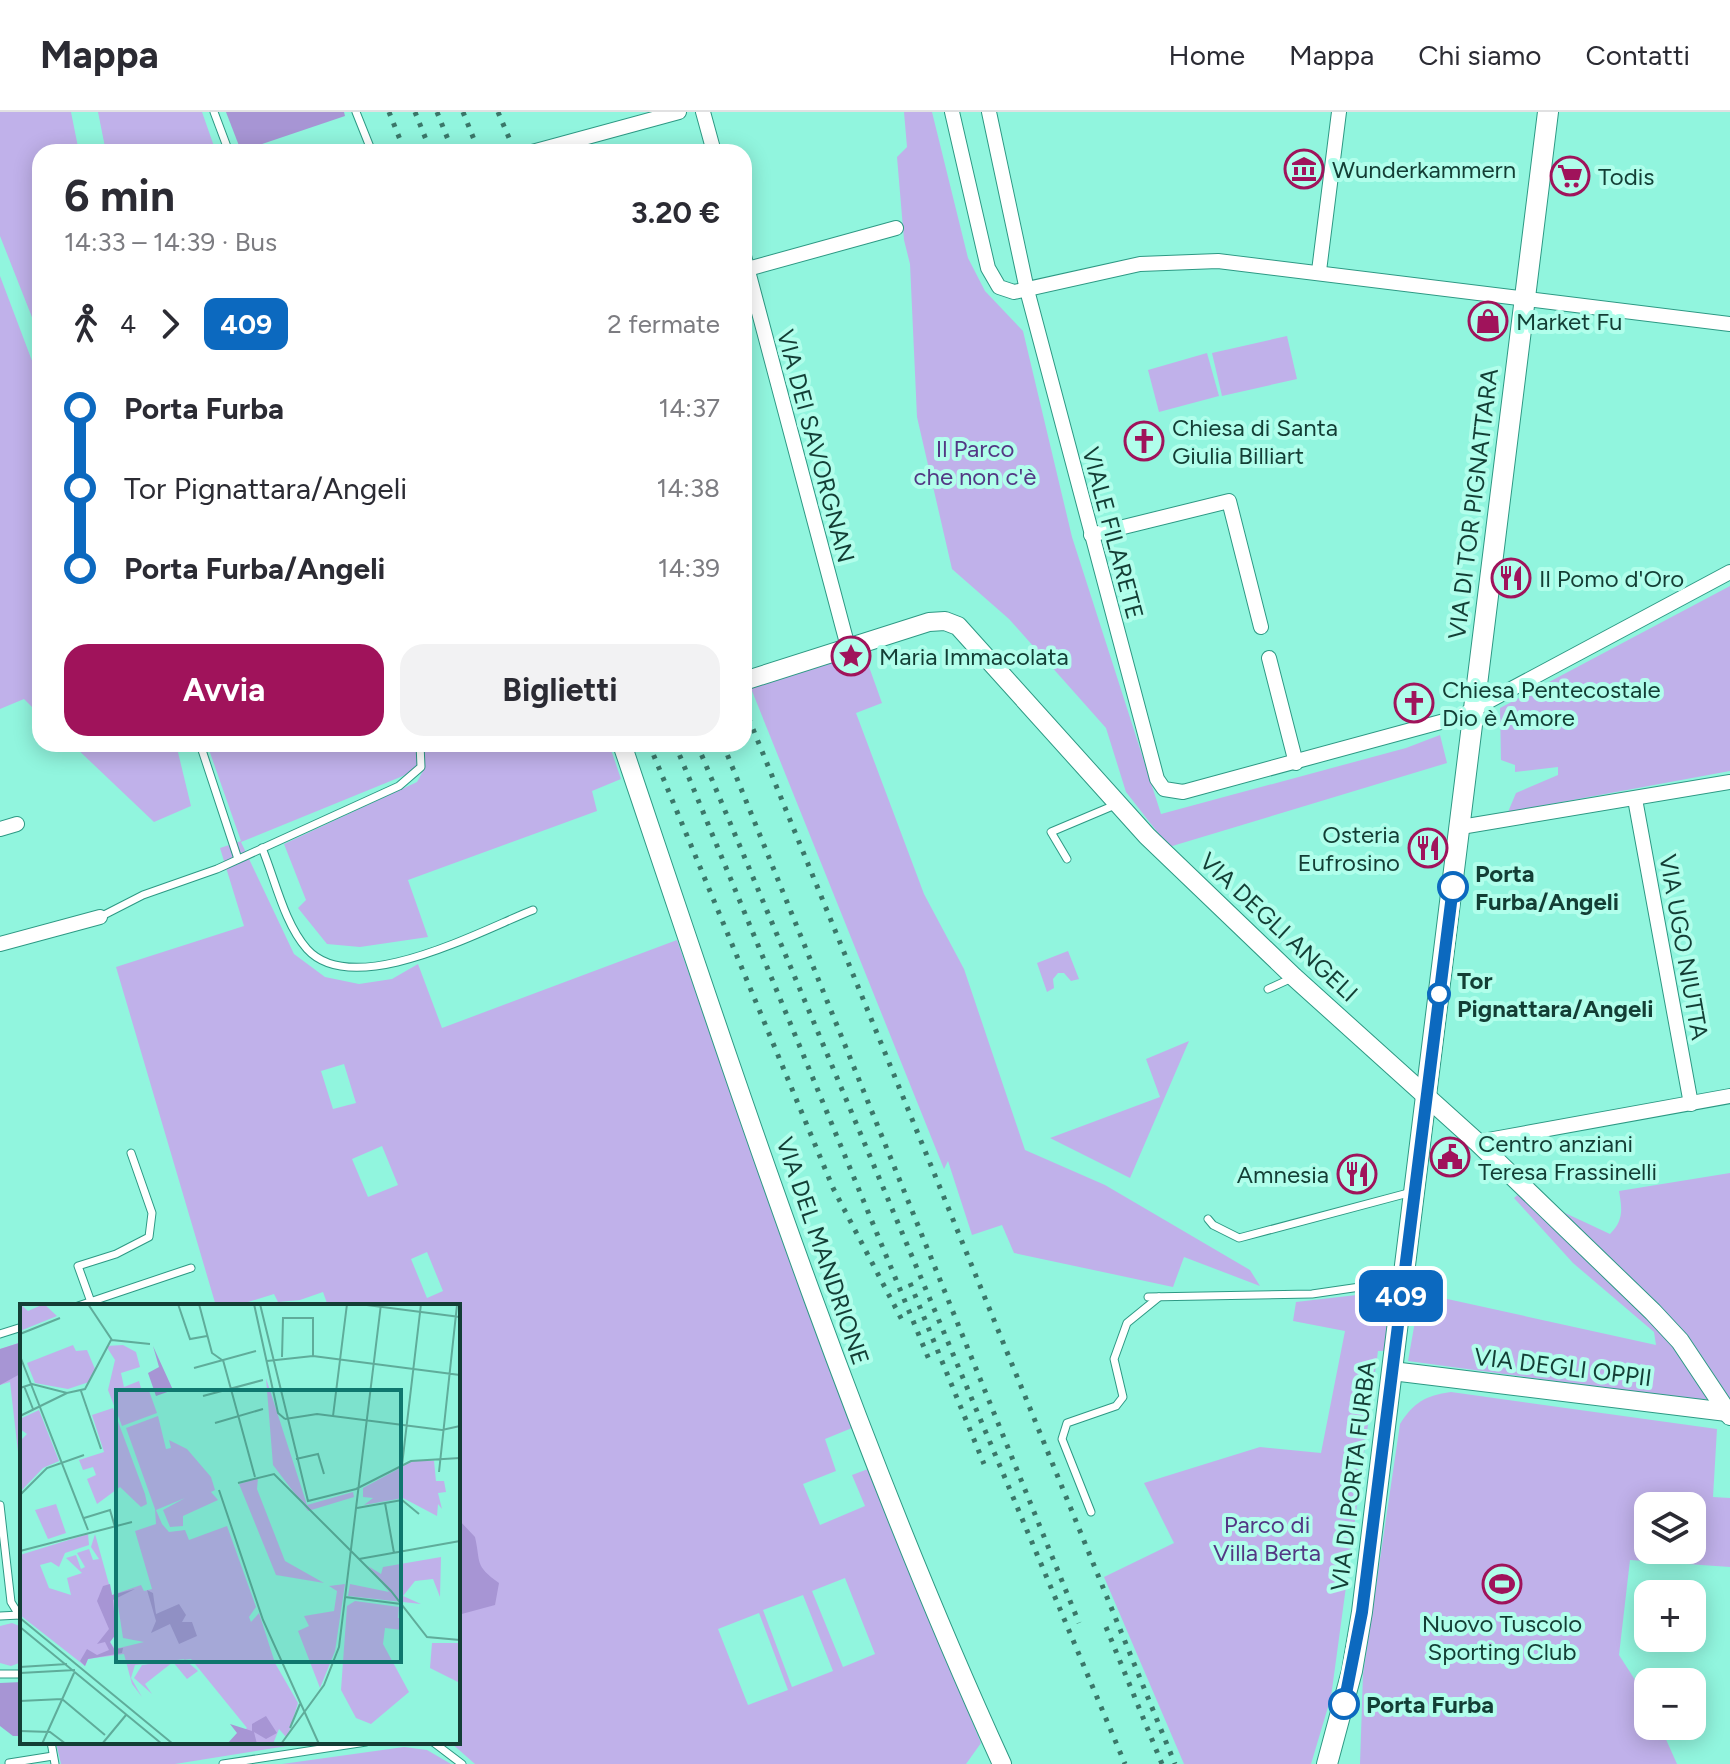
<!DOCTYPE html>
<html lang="it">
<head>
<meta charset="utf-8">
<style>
	body { margin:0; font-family:Figtree,sans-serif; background:#f2f2f3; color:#2b2b33; height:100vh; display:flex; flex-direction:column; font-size:30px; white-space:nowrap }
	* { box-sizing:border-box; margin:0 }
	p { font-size:26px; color:#7c7c81 }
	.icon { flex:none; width:44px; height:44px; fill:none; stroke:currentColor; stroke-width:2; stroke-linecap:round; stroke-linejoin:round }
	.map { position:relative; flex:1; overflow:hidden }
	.details { position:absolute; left:32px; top:32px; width:720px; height:608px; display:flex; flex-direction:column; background:#fff; border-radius:24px; box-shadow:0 4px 20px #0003 }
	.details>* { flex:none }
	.badge { padding:0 16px; border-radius:12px; font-size:28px; line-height:52px }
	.buttons { position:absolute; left:1634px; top:1380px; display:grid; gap:16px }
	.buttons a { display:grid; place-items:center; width:72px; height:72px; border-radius:16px; background:#fff; box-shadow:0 4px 20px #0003; font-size:40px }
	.map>.badge { position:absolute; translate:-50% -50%; box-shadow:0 0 0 4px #fff }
	.legs { display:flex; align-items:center; gap:12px; height:88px; padding:0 32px; font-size:26px }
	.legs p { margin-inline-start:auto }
	.overview { display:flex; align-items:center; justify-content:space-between; height:136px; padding:0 32px }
	h1 { font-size:44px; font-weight:700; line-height:60px }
	.button { display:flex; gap:16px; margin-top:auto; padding:16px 32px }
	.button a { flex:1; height:92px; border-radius:24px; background:#a0135b; color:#fff; font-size:32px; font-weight:700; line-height:92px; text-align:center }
	.button a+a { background:#f2f2f3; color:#2b2b33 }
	ul { padding:0 32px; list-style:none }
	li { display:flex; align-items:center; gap:28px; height:80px; font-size:30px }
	li i { display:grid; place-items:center; width:12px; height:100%; margin:0 10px; background:currentColor }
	li i::after { content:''; width:20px; height:20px; margin:-10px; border:6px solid; border-radius:50%; background:#fff }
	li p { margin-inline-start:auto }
	li:first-child i { background:linear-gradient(#0000 50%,currentColor 0) }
	li:last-child i { background:linear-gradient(currentColor 50%,#0000 0) }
	header { display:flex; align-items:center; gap:48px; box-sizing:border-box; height:112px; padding:0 40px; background:#fff; border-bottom:2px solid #e1e1e2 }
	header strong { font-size:38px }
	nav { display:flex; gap:44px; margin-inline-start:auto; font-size:28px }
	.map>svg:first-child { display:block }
	.green { fill:#c0b1ea; fill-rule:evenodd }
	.forest { fill:#a795d4 }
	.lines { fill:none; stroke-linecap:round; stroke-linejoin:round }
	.service-casing { stroke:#2d9984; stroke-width:9 }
	.minor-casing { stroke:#2d9984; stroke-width:16 }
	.tertiary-casing { stroke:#2d9984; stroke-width:20 }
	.secondary-casing { stroke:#2d9984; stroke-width:22 }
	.service { stroke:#fff; stroke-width:7 }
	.minor { stroke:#fff; stroke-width:14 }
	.tertiary { stroke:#fff; stroke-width:18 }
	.secondary { stroke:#fff; stroke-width:20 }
	.rail { stroke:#3a7769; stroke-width:5; stroke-dasharray:4 8; stroke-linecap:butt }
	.line-1-casing { stroke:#fff; stroke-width:18 }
	.line-1 { stroke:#0c69bf; stroke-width:12 }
	.stop-1-dot { fill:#fff; stroke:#0c69bf; stroke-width:4 }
	.labels { text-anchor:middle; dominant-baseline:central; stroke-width:8; stroke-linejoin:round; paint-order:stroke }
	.poi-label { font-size:24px; fill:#133e35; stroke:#b1feeb; text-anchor:start }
	.street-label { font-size:24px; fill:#133e35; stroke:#b1feeb }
	.park-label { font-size:24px; fill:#533884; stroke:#b1feeb }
	.stop-label { font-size:24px; font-weight:bold; fill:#133e35; stroke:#b1feeb; text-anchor:start }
	.inset-road { fill:none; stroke:#5fac9a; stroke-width:2 }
	.view { fill:#0f766e; fill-opacity:0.15; stroke:#0f766e; stroke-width:4 }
	.inset-edge { fill:none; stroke:#133e35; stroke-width:4 }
</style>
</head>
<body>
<header>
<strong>Mappa</strong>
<nav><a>Home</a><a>Mappa</a><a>Chi siamo</a><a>Contatti</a></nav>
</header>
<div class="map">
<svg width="1730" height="1652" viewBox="0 0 1730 1652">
	<rect width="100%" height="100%" fill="#91f5de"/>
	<g class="green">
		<path d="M0,0H71L79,40H40L39,223L0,124Z"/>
		<path d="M98,0H202L216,40H106Z"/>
		<path d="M904,0H932L968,146L985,179L1023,219L1072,425L1161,702L1406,636L1440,623L1447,651L1169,735L1126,680L1106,616L1009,507L952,457L917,305L910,152L904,128L897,45L907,35Z"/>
		<path d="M0,164L40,270V603L24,587L0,597Z"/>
		<path d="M1287,224L1297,267L1222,284L1212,241Z"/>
		<path d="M1207,241L1219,284L1159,300L1148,258Z"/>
		<path d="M1730,474V659L1508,700L1516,681L1558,663V655L1515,660V653L1501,648L1500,596Z"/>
		<path d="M863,538L882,591L856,601L924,782L964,857L1025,1038L1105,1073L1250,1158L1260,1174L1184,1145L1173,1175L1014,1141L1002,1113L972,1123L948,1049L944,1057L750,574Z"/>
		<path d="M72,632H176L191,694L154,710Z"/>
		<path d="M207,632H609L621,667L592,679L597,699L408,768L428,825L360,835L327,832L298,796L306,788L284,732L417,670L425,655L241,730L294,842L325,865L359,872L392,867L418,852L442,916L677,828L852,1316L825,1327L836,1359L803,1372L820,1413L865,1394L852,1363L868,1357L981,1631L966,1652H475L450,1630H458V1194H328L323,1180L300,1188L278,1190L274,1182L235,1194H216L116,855L244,814L220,736L241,729ZM344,952L356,991L333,997L321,959ZM382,1034L398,1073L368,1085L352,1047ZM427,1140L443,1179L427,1186L411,1147ZM845,1466L875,1542L843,1555L812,1479ZM803,1483L833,1559L792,1575L763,1498ZM759,1501L788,1578L748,1593L718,1517Z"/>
		<path d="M1068,839L1079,867L1071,869L1064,861H1058L1053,867L1054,876L1047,880L1037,851Z"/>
		<path d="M1189,929L1130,1066L1050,1026L1160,985L1146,947Z"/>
		<path d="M1730,1061V1293L1408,1249L1420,1181L1656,1233L1654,1220L1573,1151L1514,1086L1532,1071L1563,1100L1610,1122C1624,1108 1622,1097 1619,1079Z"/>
		<path d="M1391,1179L1385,1239H1378L1331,1585L1311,1652H1184L1104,1465L1174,1431L1144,1371L1260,1335L1321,1341L1345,1219L1293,1209L1296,1190Z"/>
		<path d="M22,1230V1375L10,1270L0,1273V1237Z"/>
		<path d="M1451,1280L1717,1317L1713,1385L1730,1386V1455L1630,1448L1619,1543L1648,1588V1614H1660L1677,1652H1360L1363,1562L1400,1312C1414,1290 1425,1284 1451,1280ZM1648,1394H1692V1438H1648Z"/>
		<path d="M12,1511L22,1515V1550L11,1554L0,1551V1514Z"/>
		<path d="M56,1630H312L175,1652H61Z"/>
		<path d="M404,1635L427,1638L451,1652H282Z"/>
	</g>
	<g class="forest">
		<path d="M226,0H344L345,4L241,39Z"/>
		<path d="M22,1230V1261L0,1273V1237Z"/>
		<path d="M458,1407L475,1425C481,1451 474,1453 499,1471L495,1493L458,1503Z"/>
		<path d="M22,1570V1624H13L0,1614V1571Z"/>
	</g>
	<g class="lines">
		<defs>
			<g id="service">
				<path d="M214,0L229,40"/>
				<path d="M356,0L372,40"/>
				<path d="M200,632L238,747"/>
				<path d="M262,736C275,767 284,811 307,837C353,888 480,819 533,798"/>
				<path d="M1067,747L1051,720L1115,693"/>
				<path d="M100,805L143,783L217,757L399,674L421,655L420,632"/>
				<path d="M1268,877L1292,866"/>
				<path d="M1208,1107L1213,1113L1239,1126L1412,1080"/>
				<path d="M1148,1185L1312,1182L1401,1169"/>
				<path d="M91,1190L78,1154L116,1142L149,1125L152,1101L131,1041"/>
				<path d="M78,1194L191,1156"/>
				<path d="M0,1222L22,1215"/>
				<path d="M0,1393L11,1490L19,1503"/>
				<path d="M1091,1400L1062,1327L1067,1311L1116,1294L1123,1285L1114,1247L1127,1211L1159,1185"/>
				<path d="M0,1504L20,1503"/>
				<path d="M0,1562H22"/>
				<path d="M51,1630L55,1652"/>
				<path d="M433,1630L462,1652"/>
				<path d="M9,1651L53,1644"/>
				<path d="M223,1652L366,1630"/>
			</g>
			<g id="minor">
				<path d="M703,0L714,40"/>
				<path d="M952,0L988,156L999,175L1014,180L1140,152L1218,149L1730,212"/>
				<path d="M989,0L1027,178L1157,667L1164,677L1183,680L1459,605L1730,460"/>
				<path d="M532,40L679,0"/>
				<path d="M744,144L848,535"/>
				<path d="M744,158L896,116"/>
				<path d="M1319,159L1339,0"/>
				<path d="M1091,423L1229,389L1261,515"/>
				<path d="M1269,546L1296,651"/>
				<path d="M1635,687L1691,992"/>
				<path d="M1461,715L1730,670"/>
				<path d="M0,717L17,712"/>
				<path d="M0,832L100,805"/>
				<path d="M1477,1030L1730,984"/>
			</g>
			<g id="tertiary">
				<path d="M744,569L929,510L945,509L958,514L1147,724L1294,865L1477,1030L1653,1200L1680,1229L1730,1304"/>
				<path d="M622,632C738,976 851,1322 1002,1652"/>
				<path d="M1392,1259L1727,1300"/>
			</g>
			<path id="secondary" d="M1327,1652L1352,1559L1362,1500L1548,0"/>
		</defs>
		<use href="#service" class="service-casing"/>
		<use href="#minor" class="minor-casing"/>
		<use href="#tertiary" class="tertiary-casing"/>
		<use href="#secondary" class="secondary-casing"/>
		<use href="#service" class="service"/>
		<use href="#minor" class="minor"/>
		<use href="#tertiary" class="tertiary"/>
		<use href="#secondary" class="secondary"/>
		<g class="rail">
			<path d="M389,0L405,40"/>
			<path d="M415,0L431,40"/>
			<path d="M437,0L453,40"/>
			<path d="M463,0L479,40"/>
			<path d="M498,0L515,40"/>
			<path d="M744,595L1175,1652"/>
			<path d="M649,632L833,1076L903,1210"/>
			<path d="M675,632L930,1250"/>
			<path d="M697,632L1125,1652"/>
			<path d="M723,632L1079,1511"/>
			<path d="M910,1171L984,1352"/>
			<path d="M1106,1515L1162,1652"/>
		</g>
	</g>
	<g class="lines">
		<defs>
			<path id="line-1" d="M1344,1592L1362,1500L1453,775"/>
		</defs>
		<use href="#line-1" class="line-1-casing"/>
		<use href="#line-1" class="line-1"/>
	</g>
	<defs>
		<symbol id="museum-ring" viewBox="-11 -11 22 22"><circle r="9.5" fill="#b1feeb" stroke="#a0135b" stroke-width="1.5"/><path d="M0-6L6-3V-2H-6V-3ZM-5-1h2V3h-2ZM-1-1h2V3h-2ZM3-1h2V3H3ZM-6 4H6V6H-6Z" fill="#a0135b"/></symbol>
		<symbol id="supermarket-ring" viewBox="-11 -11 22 22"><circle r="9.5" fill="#b1feeb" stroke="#a0135b" stroke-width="1.5"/><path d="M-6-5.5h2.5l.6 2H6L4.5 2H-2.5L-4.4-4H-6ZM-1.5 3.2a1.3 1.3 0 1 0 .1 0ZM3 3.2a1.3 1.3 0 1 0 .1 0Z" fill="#a0135b"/></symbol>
		<symbol id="shop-ring" viewBox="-11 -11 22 22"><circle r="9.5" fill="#b1feeb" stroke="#a0135b" stroke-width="1.5"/><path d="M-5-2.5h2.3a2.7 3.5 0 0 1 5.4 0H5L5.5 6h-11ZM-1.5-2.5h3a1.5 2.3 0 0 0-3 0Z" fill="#a0135b"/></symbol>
		<symbol id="church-ring" viewBox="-11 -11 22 22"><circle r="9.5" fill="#b1feeb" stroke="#a0135b" stroke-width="1.5"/><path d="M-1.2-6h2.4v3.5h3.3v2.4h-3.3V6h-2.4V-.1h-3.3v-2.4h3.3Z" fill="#a0135b"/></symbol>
		<symbol id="restaurant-ring" viewBox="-11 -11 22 22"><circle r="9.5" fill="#b1feeb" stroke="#a0135b" stroke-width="1.5"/><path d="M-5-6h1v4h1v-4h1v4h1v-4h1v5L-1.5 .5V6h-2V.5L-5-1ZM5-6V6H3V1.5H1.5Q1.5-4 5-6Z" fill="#a0135b"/></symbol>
		<symbol id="sight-ring" viewBox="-11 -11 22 22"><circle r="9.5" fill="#b1feeb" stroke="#a0135b" stroke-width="1.5"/><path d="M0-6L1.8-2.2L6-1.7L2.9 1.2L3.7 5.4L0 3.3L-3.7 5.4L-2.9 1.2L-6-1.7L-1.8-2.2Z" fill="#a0135b"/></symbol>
		<symbol id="civic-ring" viewBox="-11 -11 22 22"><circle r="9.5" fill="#b1feeb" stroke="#a0135b" stroke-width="1.5"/><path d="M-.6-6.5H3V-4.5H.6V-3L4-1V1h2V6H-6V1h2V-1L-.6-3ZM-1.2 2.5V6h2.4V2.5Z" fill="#a0135b"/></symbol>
		<symbol id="stadium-ring" viewBox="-11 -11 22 22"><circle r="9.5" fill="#b1feeb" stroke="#a0135b" stroke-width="1.5"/><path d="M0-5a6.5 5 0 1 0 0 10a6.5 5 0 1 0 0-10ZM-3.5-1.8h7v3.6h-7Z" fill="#a0135b"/></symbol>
	</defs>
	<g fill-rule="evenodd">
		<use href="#museum-ring" x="1282" y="35" width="44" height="44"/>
		<use href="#supermarket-ring" x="1548" y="42" width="44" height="44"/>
		<use href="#shop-ring" x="1466" y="187" width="44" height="44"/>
		<use href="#church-ring" x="1122" y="307" width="44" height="44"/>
		<use href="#restaurant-ring" x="1489" y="444" width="44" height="44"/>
		<use href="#sight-ring" x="829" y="522" width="44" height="44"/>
		<use href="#church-ring" x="1392" y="569" width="44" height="44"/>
		<use href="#restaurant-ring" x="1406" y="714" width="44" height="44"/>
		<use href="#civic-ring" x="1428" y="1023" width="44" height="44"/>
		<use href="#restaurant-ring" x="1335" y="1040" width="44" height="44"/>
		<use href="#stadium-ring" x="1480" y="1450" width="44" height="44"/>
	</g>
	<g class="stop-1-dot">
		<circle cx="1453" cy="775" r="14"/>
		<circle cx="1439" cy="882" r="10"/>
		<circle cx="1344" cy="1592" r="14"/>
	</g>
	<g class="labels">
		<g class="poi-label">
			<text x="1332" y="57">Wunderkammern</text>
			<text x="1598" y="64">Todis</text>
			<text x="1516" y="209">Market Fu</text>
			<text x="1172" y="315">Chiesa di Santa<tspan x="1172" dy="28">Giulia Billiart</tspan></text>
			<text x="1539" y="466">Il Pomo d'Oro</text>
			<text x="879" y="544">Maria Immacolata</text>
			<text x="1442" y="577">Chiesa Pentecostale<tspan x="1442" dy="28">Dio è Amore</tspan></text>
			<text x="1400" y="722" text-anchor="end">Osteria<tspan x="1400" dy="28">Eufrosino</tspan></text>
			<text x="1478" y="1031">Centro anziani<tspan x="1478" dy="28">Teresa Frassinelli</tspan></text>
			<text x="1329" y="1062" text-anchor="end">Amnesia</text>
			<text x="1502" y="1511" text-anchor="middle">Nuovo Tuscolo<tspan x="1502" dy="28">Sporting Club</tspan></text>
		</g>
		<g class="street-label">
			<text transform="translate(816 334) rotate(75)">VIA DEI SAVORGNAN</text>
			<text transform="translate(1473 392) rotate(-83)">VIA DI TOR PIGNATTARA</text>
			<text transform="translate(1113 421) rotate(75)">VIALE FILARETE</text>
			<text transform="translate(1279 815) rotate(43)">VIA DEGLI ANGELI</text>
			<text transform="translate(1684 835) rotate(80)">VIA UGO NIUTTA</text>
			<text transform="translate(823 1139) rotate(71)">VIA DEL MANDRIONE</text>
			<text transform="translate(1563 1255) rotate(7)">VIA DEGLI OPPII</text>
			<text transform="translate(1353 1364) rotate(-83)">VIA DI PORTA FURBA</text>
		</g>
		<g class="park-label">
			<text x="975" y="336">Il Parco<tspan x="975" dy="28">che non c'è</tspan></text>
			<text x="1267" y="1412">Parco di<tspan x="1267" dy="28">Villa Berta</tspan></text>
		</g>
		<g class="stop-label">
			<text x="1475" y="761">Porta<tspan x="1475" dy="28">Furba/Angeli</tspan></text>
			<text x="1457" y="868">Tor<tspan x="1457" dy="28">Pignattara/Angeli</tspan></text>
			<text x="1366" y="1592">Porta Furba</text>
		</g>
	</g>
	<g transform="translate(20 1192)">
		<rect width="440" height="440" fill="#91f5de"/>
		<path d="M0,0L8,7L24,0L37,12L0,27ZM53,41L56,47L67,46L75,65L69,78L48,85L15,79L7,59ZM103,41L116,48L120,63L101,69L104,83L119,77L121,84H128L137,109L102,122L88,86L95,56L86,42ZM246,74L287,201L333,188L334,193L288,207L253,161ZM93,104L125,190L127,200L121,203L100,183L77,200L67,175L76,171L73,163L63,166L59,156L84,148L72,111ZM19,106L39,157L23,164L0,188V137L7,130L0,125V115ZM138,112L146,145L151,144L149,136L167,145L191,173L195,186L191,188L198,196L163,212V222L150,223L143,206L165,194L136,206L142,220L149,228L165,226L169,236L207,222L236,303L229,313L231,318L239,309L255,359L278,399L269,428L266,433L259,425L253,440H207L227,424L171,355L115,361L111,374L122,393L112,380L104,350L68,355L65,362L0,311V251L68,230L69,241L45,249L39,263L31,258L20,261L29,284L51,291L47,274L62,269L46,254L56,251L61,265L65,263L57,249L69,245L73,256L79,255L71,243L75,230L92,291L121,281L124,287L132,285L115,227L136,220L135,205L106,124ZM97,295L103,334L124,338L95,345L90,338L96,330ZM393,157H414L416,177H424L426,188L418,189L422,205L418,200L417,212L383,194L344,201L353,194L343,193V184ZM238,174L237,185L265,257L304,279L256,271L219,180ZM36,200L46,229L28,235L15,206ZM421,253L420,293L413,275L395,277L383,292L401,300L328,292L330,280L369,288L348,262L361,270L363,263ZM325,280L315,347L300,384L278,327L289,322L284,312L314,307L317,287L309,282ZM335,297L379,303L378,314H383L382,326L365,324L363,340L389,388L351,420L336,414L321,386L327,302ZM412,339H440V379L410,364ZM164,355L178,367L167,375L153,358L125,380L132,390L114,374L122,361Z" fill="#c0b1ea" fill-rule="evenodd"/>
		<path d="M133,42L153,86L136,92L128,69L139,63ZM90,280L92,291L115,285L93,296L96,330L90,338L94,345L103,344L102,349L68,355L65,362L60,357L67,345L77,351L89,346L85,338L77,340L89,325L77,297L83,282ZM127,286L133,289L136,310L159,300L166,311L162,318H172L177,332L159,340L150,320L131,329L136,317ZM246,412L257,429L246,435L234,428L237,440H207L217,429L210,420L232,427V420Z" fill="#a795d4"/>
		<path class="inset-road" d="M68,0L92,36L130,40M158,0L170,35L187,32M179,0L192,49L202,56M234,0L258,109L265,115M240,0L288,197L336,185L391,157L440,154M339,0L440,13M269,14H293V52M0,30L40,14M0,52L68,226M262,53L263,14H269M203,56L235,173M247,57L293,52L440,71M174,64L236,47M4,82L13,105M0,84L12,80L47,89L65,85L91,36M61,87L81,145M183,92L243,76M0,112L47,89M313,112L327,0M265,115L297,110L422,126L440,122M195,119L243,105M276,155L298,150L304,170M382,161L401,0M419,168L437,1M218,179L254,170L371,287L407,333L440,336M199,186L243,316L299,440M0,191L27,164L64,151M365,199L374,249M337,204L382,196L399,210M64,214L90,206L95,223M0,247L112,218M339,255L440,237M325,293L381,300M0,314L153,440M0,323L142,440M0,363L47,360M0,369L55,366M0,397L42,395L85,431M270,424L280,400M0,427L30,428L46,440M22,440L54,369M82,440L106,411M261,440L304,381L319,343L361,0"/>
		<path class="view" d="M96,86H381V358H96Z"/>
		<rect width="440" height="440" class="inset-edge"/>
	</g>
</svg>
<div class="buttons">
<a><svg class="icon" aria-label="layers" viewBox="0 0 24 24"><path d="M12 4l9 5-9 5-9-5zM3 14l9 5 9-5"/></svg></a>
<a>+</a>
<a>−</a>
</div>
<b class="badge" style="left:1401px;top:1184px;background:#0c69bf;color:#fff">409</b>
<section class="details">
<div class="overview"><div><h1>6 min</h1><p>14:33 – 14:39 · Bus</p></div><b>3.20 €</b></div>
<div class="legs"><svg class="icon" aria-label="walk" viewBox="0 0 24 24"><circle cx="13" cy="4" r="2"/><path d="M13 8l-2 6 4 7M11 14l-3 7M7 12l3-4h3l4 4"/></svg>4<svg class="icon" aria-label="forward" viewBox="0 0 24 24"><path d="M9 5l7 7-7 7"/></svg><b class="badge" style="background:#0c69bf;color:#fff">409</b><p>2 fermate</p></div>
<ul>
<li><i style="color:#0c69bf"></i><b>Porta Furba</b><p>14:37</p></li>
<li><i style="color:#0c69bf"></i><span>Tor Pignattara/Angeli</span><p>14:38</p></li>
<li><i style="color:#0c69bf"></i><b>Porta Furba/Angeli</b><p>14:39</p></li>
</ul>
<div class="button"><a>Avvia</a><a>Biglietti</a></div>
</section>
</div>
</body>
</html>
